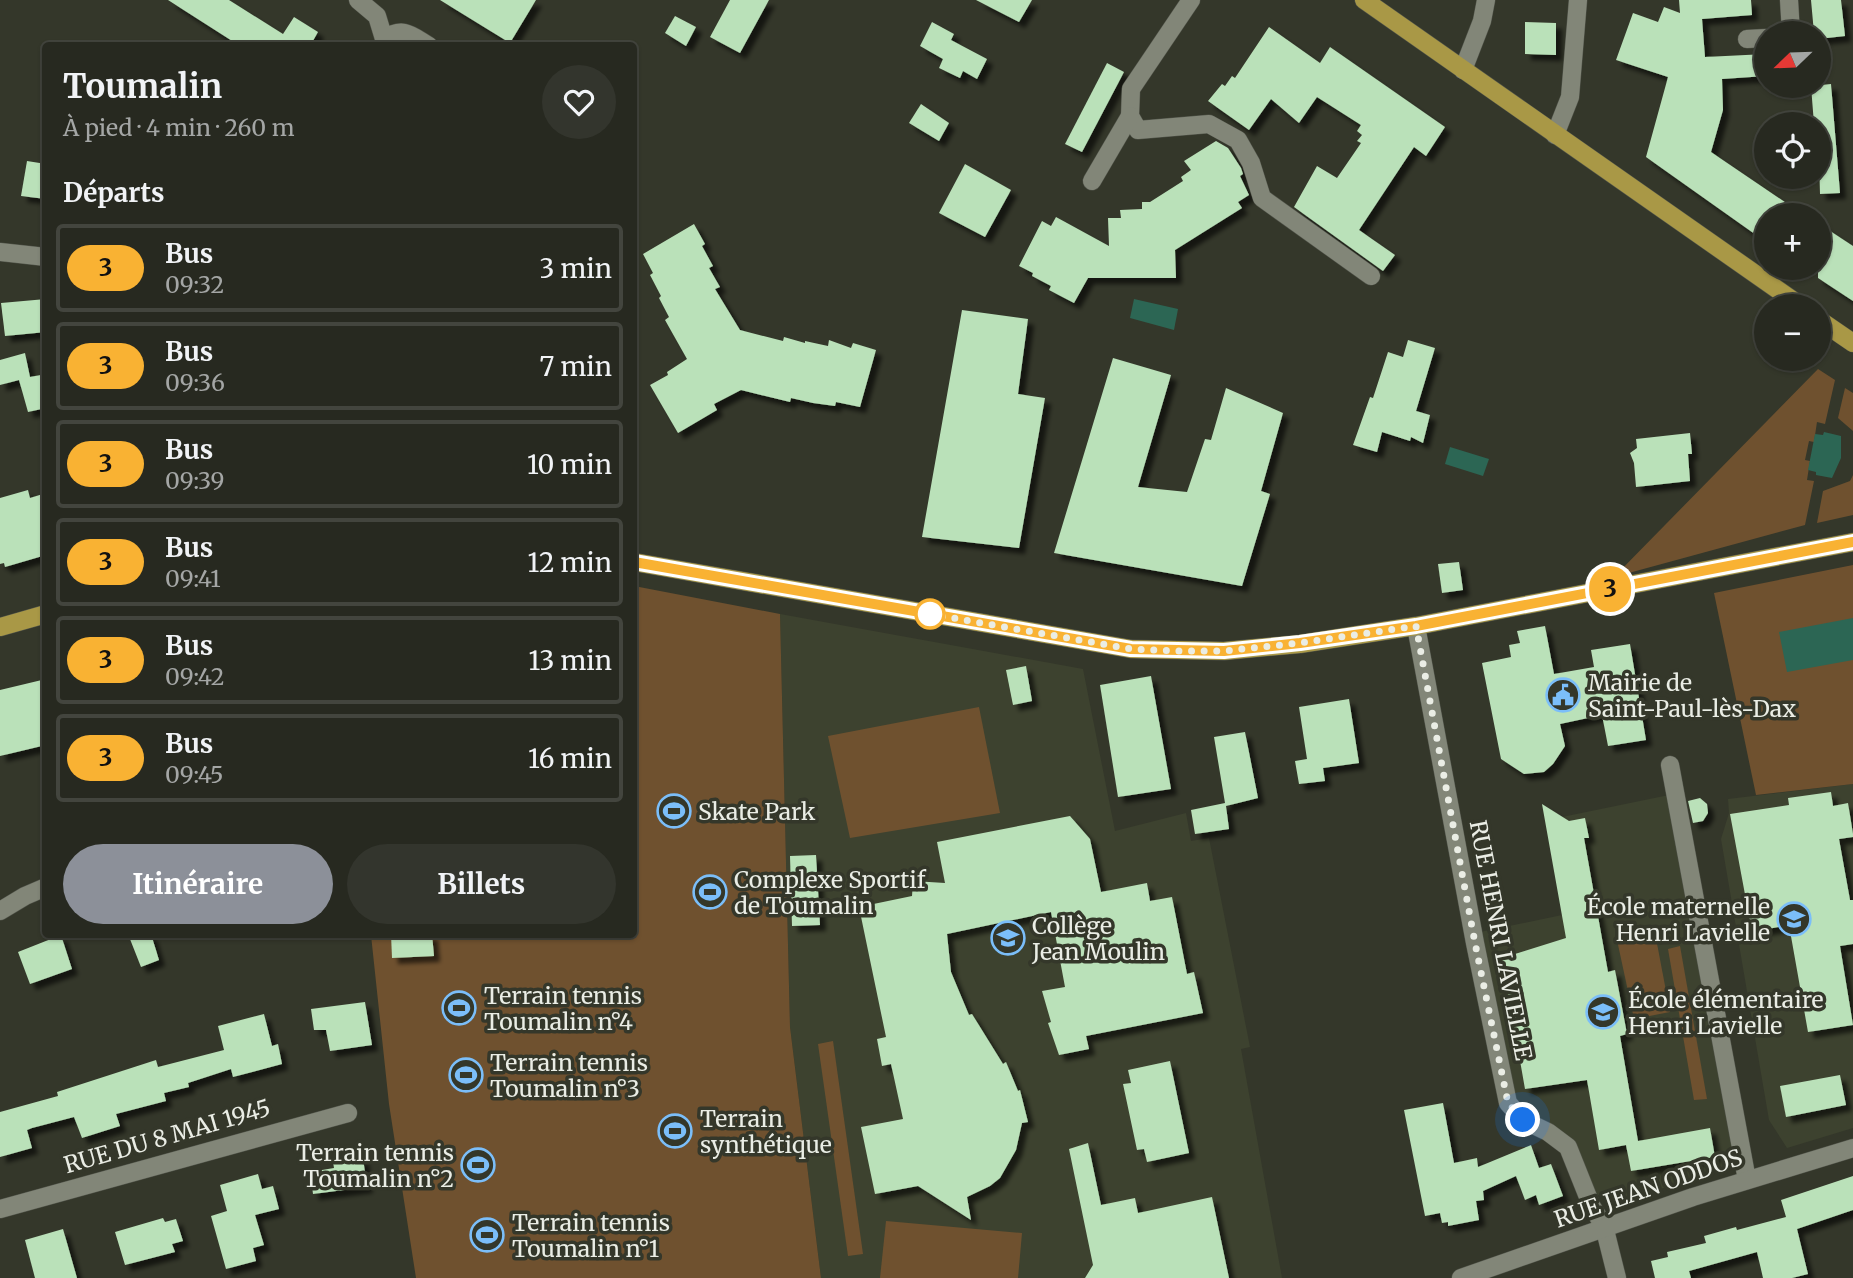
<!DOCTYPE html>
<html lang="fr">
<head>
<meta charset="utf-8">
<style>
	body { margin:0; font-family:Merriweather,serif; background:#33352d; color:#f1f3f6; height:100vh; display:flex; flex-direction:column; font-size:26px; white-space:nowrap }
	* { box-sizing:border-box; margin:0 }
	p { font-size:23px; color:#a4a6a5 }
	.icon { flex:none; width:38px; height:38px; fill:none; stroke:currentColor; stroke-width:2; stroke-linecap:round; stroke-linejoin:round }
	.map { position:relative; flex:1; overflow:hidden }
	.sheet { position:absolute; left:42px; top:42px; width:595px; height:896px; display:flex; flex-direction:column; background:#272920; border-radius:7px; box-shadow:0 2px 5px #0004,0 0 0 2px #43453e }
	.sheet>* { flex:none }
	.badge { padding:0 14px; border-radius:23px; font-size:24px; line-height:46px }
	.needle { width:46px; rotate:247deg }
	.fabs { position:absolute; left:1754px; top:21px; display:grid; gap:14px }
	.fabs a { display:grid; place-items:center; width:77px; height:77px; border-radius:50%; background:#272920; box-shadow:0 2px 5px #0004,0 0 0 2px #43453e; font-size:35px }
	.you { position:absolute; width:35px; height:35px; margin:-18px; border:5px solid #fff; border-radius:50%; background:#1a73e8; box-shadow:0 0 0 10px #1a73e833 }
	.map>.badge { position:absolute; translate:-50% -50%; box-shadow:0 0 0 4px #fff }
	h2 { padding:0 21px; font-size:26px; line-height:63px }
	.round { display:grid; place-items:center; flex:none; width:74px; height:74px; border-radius:37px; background:#33352d }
	.summary { display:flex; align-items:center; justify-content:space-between; height:119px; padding:0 21px }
	h1 { font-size:33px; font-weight:700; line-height:52px }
	.cta { display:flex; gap:14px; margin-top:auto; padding:14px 21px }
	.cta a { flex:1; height:80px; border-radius:42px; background:#8c9099; color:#fff; font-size:28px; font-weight:700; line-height:80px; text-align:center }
	.cta a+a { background:#33352d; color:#f1f3f6 }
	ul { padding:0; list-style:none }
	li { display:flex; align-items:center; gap:21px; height:88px; margin:0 14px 10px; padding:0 7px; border:4px solid #43453e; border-radius:7px }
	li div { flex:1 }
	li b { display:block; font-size:26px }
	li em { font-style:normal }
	li .badge { min-width:77px; font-weight:700; text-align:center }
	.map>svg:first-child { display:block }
	.built { fill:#3d422f }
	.green { fill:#6f512f }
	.water { fill:#2c6654 }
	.building { fill:#bae1b9; filter:url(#shadow) }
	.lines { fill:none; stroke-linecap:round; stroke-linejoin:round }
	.minor-casing { stroke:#51544a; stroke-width:19 }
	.major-casing { stroke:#51544a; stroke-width:19 }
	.minor { stroke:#828678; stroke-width:18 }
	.major { stroke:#a99846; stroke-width:18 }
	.line-casing { stroke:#fff; stroke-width:16 }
	.line { stroke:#f9b233; stroke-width:10 }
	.walk { stroke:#eaede5; stroke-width:7; stroke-dasharray:0 12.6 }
	.stop-dot { fill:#fff; stroke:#f9b233; stroke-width:3.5 }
	.labels { text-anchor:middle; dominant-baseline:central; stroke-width:7; stroke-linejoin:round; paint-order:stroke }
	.poi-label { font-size:23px; fill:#eaede5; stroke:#34372a; text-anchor:start }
	.street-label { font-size:23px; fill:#eaede5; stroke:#34372a }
</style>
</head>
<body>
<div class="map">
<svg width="1853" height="1278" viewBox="0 0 1853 1278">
	<defs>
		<filter id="shadow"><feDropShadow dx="6" dy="6" stdDeviation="2" flood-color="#0009"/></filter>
	</defs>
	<rect width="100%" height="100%" fill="#34372a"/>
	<g class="built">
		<path d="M780,614L1083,669L1115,831L1186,813L1191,841L1209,838L1250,1047L1241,1049L1282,1278H821L790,1027Z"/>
		<path d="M1853,784V1128L1787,1148L1769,1120L1721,839L1729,813L1728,799Z"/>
		<path d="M1669,795L1738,1163L1616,1204L1605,1201L1593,1190L1582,1157L1572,1141L1522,1110L1516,1101L1480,932L1562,915V817Z"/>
	</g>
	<g class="green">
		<path d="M1818,369L1835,380L1825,424L1817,422L1814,442L1809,441L1805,460L1810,461L1807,480L1814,481L1805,525L1614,577Z"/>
		<path d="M1845,388L1853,393V431L1838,418Z"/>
		<path d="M1853,475V515L1817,523L1823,491L1850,481Z"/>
		<path d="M1853,565V784L1756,795L1714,593Z"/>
		<path d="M634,586L780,614L790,1027L821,1278H416L389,1104L371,935L634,934Z"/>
		<path d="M979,707L1000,813L850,838L828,736Z"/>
		<path d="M1655,933L1670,1012L1634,1019L1617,940Z"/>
		<path d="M1680,946L1707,1099L1694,1100L1668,949Z"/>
		<path d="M833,1041L863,1254L848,1256L818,1044Z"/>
		<path d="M886,1221L1022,1233L1018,1278H880Z"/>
	</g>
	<g class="water">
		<path d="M1134,299L1178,309L1174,330L1130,318Z"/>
		<path d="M1824,432L1841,436V458L1832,478L1816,475V472L1808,470L1815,434L1823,435Z"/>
		<path d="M1450,447L1489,459L1483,476L1445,464Z"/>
		<path d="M1853,618V660L1787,672L1779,632Z"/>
	</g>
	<g class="building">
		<path d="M168,0H229L283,34L294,17L318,32L310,46H240Z"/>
		<path d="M440,0H536L510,43Z"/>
		<path d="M730,0H769L740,53L710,37Z"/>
		<path d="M976,0H1032L1019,22Z"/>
		<path d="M1679,0H1751L1752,15L1702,19L1705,57L1766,54V76L1722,79L1723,110L1711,152L1804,215H1766V242L1646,157L1668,77L1616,60L1633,13L1658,22L1664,7L1680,13Z"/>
		<path d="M1811,0H1841L1845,36L1818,39V33H1814Z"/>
		<path d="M675,16L696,27L686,46L665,33Z"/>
		<path d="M932,22L954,34L951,40L987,59L977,79L963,71L960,78L939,68L943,59L920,46Z"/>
		<path d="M1525,22L1556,23V55L1525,54Z"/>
		<path d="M1269,27L1320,63L1330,47L1445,127L1426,156L1414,147L1359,230L1395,255L1383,271L1294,207L1317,166L1337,178L1361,143L1357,141L1362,135L1357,131L1361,125L1317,97L1299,123L1271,99L1249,130L1208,101L1222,84L1225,86L1232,76L1235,78Z"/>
		<path d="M1107,63L1124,72L1082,152L1065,144Z"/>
		<path d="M1831,84L1840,193L1820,194L1818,124H1814L1811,86Z"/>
		<path d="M921,104L949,123L939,141L909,123Z"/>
		<path d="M1216,141L1228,148L1241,168L1243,174L1240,176L1249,195L1238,202L1242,208L1175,250L1176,278H1088L1074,303L1049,290L1051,286L1032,276L1033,273L1019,266L1042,221L1051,226L1056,217L1109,246L1108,218H1121L1120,210L1142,209V202H1150L1183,181L1181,177L1191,170L1184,161Z"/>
		<path d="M27,161L46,164V199L21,196Z"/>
		<path d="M965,164L1011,190L985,237L939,213Z"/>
		<path d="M1818,223L1853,246V301L1818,278Z"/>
		<path d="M694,224L705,244L702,246L713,266L709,268L720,287L715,289L740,330L783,341L784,337L805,343V341L828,346L829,340L851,348L853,343L876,350L860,407L836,402L835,406L813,403L791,398L790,402L741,390L714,404L717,410L678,433L650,385L668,375L667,372L687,359L665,320L669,317L659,298L661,296L650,275L653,273L643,254Z"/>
		<path d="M46,299V332L5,336L1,303Z"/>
		<path d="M962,310L1028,319L1018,394L1045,398L1019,548L922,537Z"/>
		<path d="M1408,340L1435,348L1416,411L1430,415L1423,443L1411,437L1410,441L1382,432L1377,452L1353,445L1370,397L1373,398L1388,352L1403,357Z"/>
		<path d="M25,353L30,377L46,374V408L28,412L19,380L0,385V360Z"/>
		<path d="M1113,358L1171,375L1138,487L1187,492L1205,439L1211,440L1226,388L1283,413L1261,491L1270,494L1242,586L1054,553Z"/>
		<path d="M1690,433L1692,454H1688L1690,481L1636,487L1634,463L1630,453L1637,448L1636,439Z"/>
		<path d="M28,490L30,498L46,493V555L5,567L4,563L0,564V498Z"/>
		<path d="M1459,562L1463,590L1442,593L1438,564Z"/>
		<path d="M1545,626L1554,674L1594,667L1591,650L1630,644L1646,740L1608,746L1602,715L1560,724L1565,746L1553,764L1544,772L1524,774L1501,759L1482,663L1511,657L1509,645L1520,643L1517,631Z"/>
		<path d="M1026,666L1032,701L1013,705L1006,670Z"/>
		<path d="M1151,676L1171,789L1118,797L1100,685Z"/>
		<path d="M46,679V745L0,756V690Z"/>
		<path d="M1349,699L1359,763L1323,768L1325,781L1299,784L1295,761L1307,759L1299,707Z"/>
		<path d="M1245,732L1258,798L1226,806L1229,829L1195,834L1191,810L1225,803L1214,737Z"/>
		<path d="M1831,792L1833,806L1848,803L1853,834V837L1839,839L1850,900H1853V944L1840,946L1853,1025L1808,1032L1789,925L1752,932L1730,814L1789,805L1788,798Z"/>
		<path d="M1700,798L1707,804L1708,813L1703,821L1693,823L1688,801Z"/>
		<path d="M1542,804L1569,821L1585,818L1589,838H1584L1608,972L1615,970L1627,1034L1620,1036L1638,1141L1710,1128L1715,1157L1631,1171L1626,1145L1599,1150L1587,1080L1525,1089L1502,958L1566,938Z"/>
		<path d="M1070,816L1090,839L1101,892L1147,883L1150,901L1172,897L1187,974L1194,972L1203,1013L1086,1036L1089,1049L1059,1055L1048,1023L1051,1022L1042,991L1065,987L1051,912L947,934L951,972L969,1015L972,1014L1003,1064L1006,1062L1018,1091L1020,1090L1028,1122L1022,1123L1016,1150L1000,1178L990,1186L967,1197L971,1220L918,1186L875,1194L861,1127L903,1119L891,1064L882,1066L877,1039L886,1037L859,907L912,896L913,881L945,883L937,842Z"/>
		<path d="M816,855L820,925L792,926L790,856Z"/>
		<path d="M128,934H151L159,960L141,967Z"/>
		<path d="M391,934H432L434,956L392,958Z"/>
		<path d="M61,935L72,969L30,984L18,952Z"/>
		<path d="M365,1002L372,1045L330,1051L326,1030H314L311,1009Z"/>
		<path d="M264,1014L272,1046L278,1044L282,1064L233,1077L231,1069L188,1083L189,1087L164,1093L166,1101L116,1114L120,1126L82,1138L74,1117L32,1128L27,1130L32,1148L0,1157V1112L58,1096L57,1092L156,1060L158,1067L224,1050L218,1026Z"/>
		<path d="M1170,1061L1189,1153L1147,1162L1144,1149L1137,1150L1123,1084L1131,1083L1128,1070Z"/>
		<path d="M1840,1075L1846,1105L1786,1117L1780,1086Z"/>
		<path d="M1443,1103L1454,1163L1477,1158L1478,1167L1531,1145L1539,1168L1551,1164L1563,1196L1539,1205L1536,1195L1525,1200L1516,1176L1483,1191L1484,1200L1476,1201L1479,1220L1448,1226V1222L1442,1223L1440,1213L1425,1216L1404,1110Z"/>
		<path d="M1088,1143L1101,1205L1135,1198L1138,1213L1212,1197L1229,1278H1085L1093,1265L1069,1149Z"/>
		<path d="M363,1158L367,1187L313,1194L310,1172L334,1168L333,1162Z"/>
		<path d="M258,1174L262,1189L273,1186L279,1209L255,1215L264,1245L253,1248L256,1261L226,1269L211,1216L227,1211L220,1185Z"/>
		<path d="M1853,1176V1210L1797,1229L1808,1274L1792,1278H1763L1757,1252L1689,1271L1691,1278H1655L1651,1261L1668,1257L1667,1252L1706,1243L1704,1236L1736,1227L1737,1230L1786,1217L1781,1200Z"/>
		<path d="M163,1218L165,1222L176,1219L183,1241L172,1244L175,1252L125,1265L115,1232Z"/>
		<path d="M63,1229L77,1278H35L25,1240Z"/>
	</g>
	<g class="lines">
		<defs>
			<g id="minor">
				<path d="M358,0L377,16L384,39C403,26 411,35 429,46"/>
				<path d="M1191,0L1131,89L1130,116L1138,130L1209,124L1238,140L1251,163L1262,198L1371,276"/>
				<path d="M1789,0L1791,33"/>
				<path d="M1747,39L1766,38"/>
				<path d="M1463,70L1482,21L1486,0"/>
				<path d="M1555,135L1570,97L1578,0"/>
				<path d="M1092,181L1130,116"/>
				<path d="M0,252L46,257"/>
				<path d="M1416,626L1475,943L1508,1103L1523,1120L1548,1132L1568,1147L1592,1207L1604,1226L1617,1278"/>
				<path d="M1670,765L1747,1180"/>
				<path d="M0,911L25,896L46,887"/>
				<path d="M0,1209L348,1113"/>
				<path d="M1461,1278L1693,1197L1853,1148"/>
			</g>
			<g id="major">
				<path d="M1364,0L1801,306"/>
				<path d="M1818,319L1853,343"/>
				<path d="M634,562L1131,649L1224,651L1300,644L1416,626L1853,542"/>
				<path d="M0,627L46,614"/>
			</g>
		</defs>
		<use href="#minor" class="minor-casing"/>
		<use href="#major" class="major-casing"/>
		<use href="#minor" class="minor"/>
		<use href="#major" class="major"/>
	</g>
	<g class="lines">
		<defs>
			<path id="line" d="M634,562L1131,649L1224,651L1300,643L1416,626L1853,542"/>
		</defs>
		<use href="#line" class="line-casing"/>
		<use href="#line" class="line"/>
		<path class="walk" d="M930,614L1131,649L1178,651H1224L1300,643L1416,626L1475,943L1508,1103L1523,1120"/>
	</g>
	<defs>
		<symbol id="civic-ring" viewBox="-11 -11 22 22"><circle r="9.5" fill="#34372a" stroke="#7bbef9" stroke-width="1.5"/><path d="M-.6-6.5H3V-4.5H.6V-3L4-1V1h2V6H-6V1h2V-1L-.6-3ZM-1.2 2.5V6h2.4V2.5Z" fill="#7bbef9"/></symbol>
		<symbol id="stadium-ring" viewBox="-11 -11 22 22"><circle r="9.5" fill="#34372a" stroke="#7bbef9" stroke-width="1.5"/><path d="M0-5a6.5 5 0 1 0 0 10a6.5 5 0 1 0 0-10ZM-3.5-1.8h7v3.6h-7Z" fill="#7bbef9"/></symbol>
		<symbol id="school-ring" viewBox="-11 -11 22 22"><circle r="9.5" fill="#34372a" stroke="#7bbef9" stroke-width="1.5"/><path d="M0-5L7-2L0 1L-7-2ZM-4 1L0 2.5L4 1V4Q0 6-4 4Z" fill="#7bbef9"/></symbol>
	</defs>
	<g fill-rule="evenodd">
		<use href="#civic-ring" x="1544" y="676" width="38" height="38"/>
		<use href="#stadium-ring" x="655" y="792" width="38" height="38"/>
		<use href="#stadium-ring" x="691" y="873" width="38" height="38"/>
		<use href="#school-ring" x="1775" y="900" width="38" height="38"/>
		<use href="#school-ring" x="989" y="919" width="38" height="38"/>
		<use href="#stadium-ring" x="440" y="989" width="38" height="38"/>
		<use href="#school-ring" x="1584" y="993" width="38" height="38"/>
		<use href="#stadium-ring" x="447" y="1056" width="38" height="38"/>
		<use href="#stadium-ring" x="656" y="1112" width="38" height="38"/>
		<use href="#stadium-ring" x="459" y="1146" width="38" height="38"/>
		<use href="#stadium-ring" x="468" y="1216" width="38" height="38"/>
	</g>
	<circle class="stop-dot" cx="930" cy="614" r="14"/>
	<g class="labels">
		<g class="poi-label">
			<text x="1588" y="682">Mairie de<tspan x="1588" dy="26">Saint-Paul-lès-Dax</tspan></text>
			<text x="698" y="811">Skate Park</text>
			<text x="734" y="879">Complexe Sportif<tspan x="734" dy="26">de Toumalin</tspan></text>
			<text x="1770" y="906" text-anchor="end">École maternelle<tspan x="1770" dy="26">Henri Lavielle</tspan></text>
			<text x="1032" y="925">Collège<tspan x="1032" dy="26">Jean Moulin</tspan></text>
			<text x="484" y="995">Terrain tennis<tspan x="484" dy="26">Toumalin n°4</tspan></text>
			<text x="1628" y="999">École élémentaire<tspan x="1628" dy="26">Henri Lavielle</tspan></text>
			<text x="490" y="1062">Terrain tennis<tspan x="490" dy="26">Toumalin n°3</tspan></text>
			<text x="700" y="1118">Terrain<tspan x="700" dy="26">synthétique</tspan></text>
			<text x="454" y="1152" text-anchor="end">Terrain tennis<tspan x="454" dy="26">Toumalin n°2</tspan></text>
			<text x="512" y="1222">Terrain tennis<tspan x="512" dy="26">Toumalin n°1</tspan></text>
		</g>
		<g class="street-label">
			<text transform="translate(1501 940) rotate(79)">RUE HENRI LAVIELLE</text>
			<text transform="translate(167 1136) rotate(-16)">RUE DU 8 MAI 1945</text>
			<text transform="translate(1648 1188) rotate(-19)">RUE JEAN ODDOS</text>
		</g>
	</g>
</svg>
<div class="fabs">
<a><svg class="needle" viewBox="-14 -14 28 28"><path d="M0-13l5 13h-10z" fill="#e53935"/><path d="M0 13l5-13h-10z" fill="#a4a6a5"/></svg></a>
<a><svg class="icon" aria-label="locate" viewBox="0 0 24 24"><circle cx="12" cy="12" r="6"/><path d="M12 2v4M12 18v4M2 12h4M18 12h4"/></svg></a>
<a>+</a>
<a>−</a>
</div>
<div class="you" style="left:1523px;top:1120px"></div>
<b class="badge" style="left:1610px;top:589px;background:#f9b233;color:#111">3</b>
<section class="sheet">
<div class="summary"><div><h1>Toumalin</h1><p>À pied · 4 min · 260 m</p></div><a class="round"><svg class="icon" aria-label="heart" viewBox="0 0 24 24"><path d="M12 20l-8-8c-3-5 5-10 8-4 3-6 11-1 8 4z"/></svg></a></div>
<h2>Départs</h2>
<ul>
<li><span class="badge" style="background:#f9b233;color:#111">3</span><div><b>Bus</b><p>09:32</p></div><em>3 min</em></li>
<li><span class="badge" style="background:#f9b233;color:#111">3</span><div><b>Bus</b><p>09:36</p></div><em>7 min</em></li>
<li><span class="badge" style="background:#f9b233;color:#111">3</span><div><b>Bus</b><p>09:39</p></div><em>10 min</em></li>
<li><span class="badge" style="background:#f9b233;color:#111">3</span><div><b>Bus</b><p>09:41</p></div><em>12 min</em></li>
<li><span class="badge" style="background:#f9b233;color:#111">3</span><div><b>Bus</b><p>09:42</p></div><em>13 min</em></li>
<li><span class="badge" style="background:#f9b233;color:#111">3</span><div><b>Bus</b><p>09:45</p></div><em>16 min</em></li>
</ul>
<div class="cta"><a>Itinéraire</a><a>Billets</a></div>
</section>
</div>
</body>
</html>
